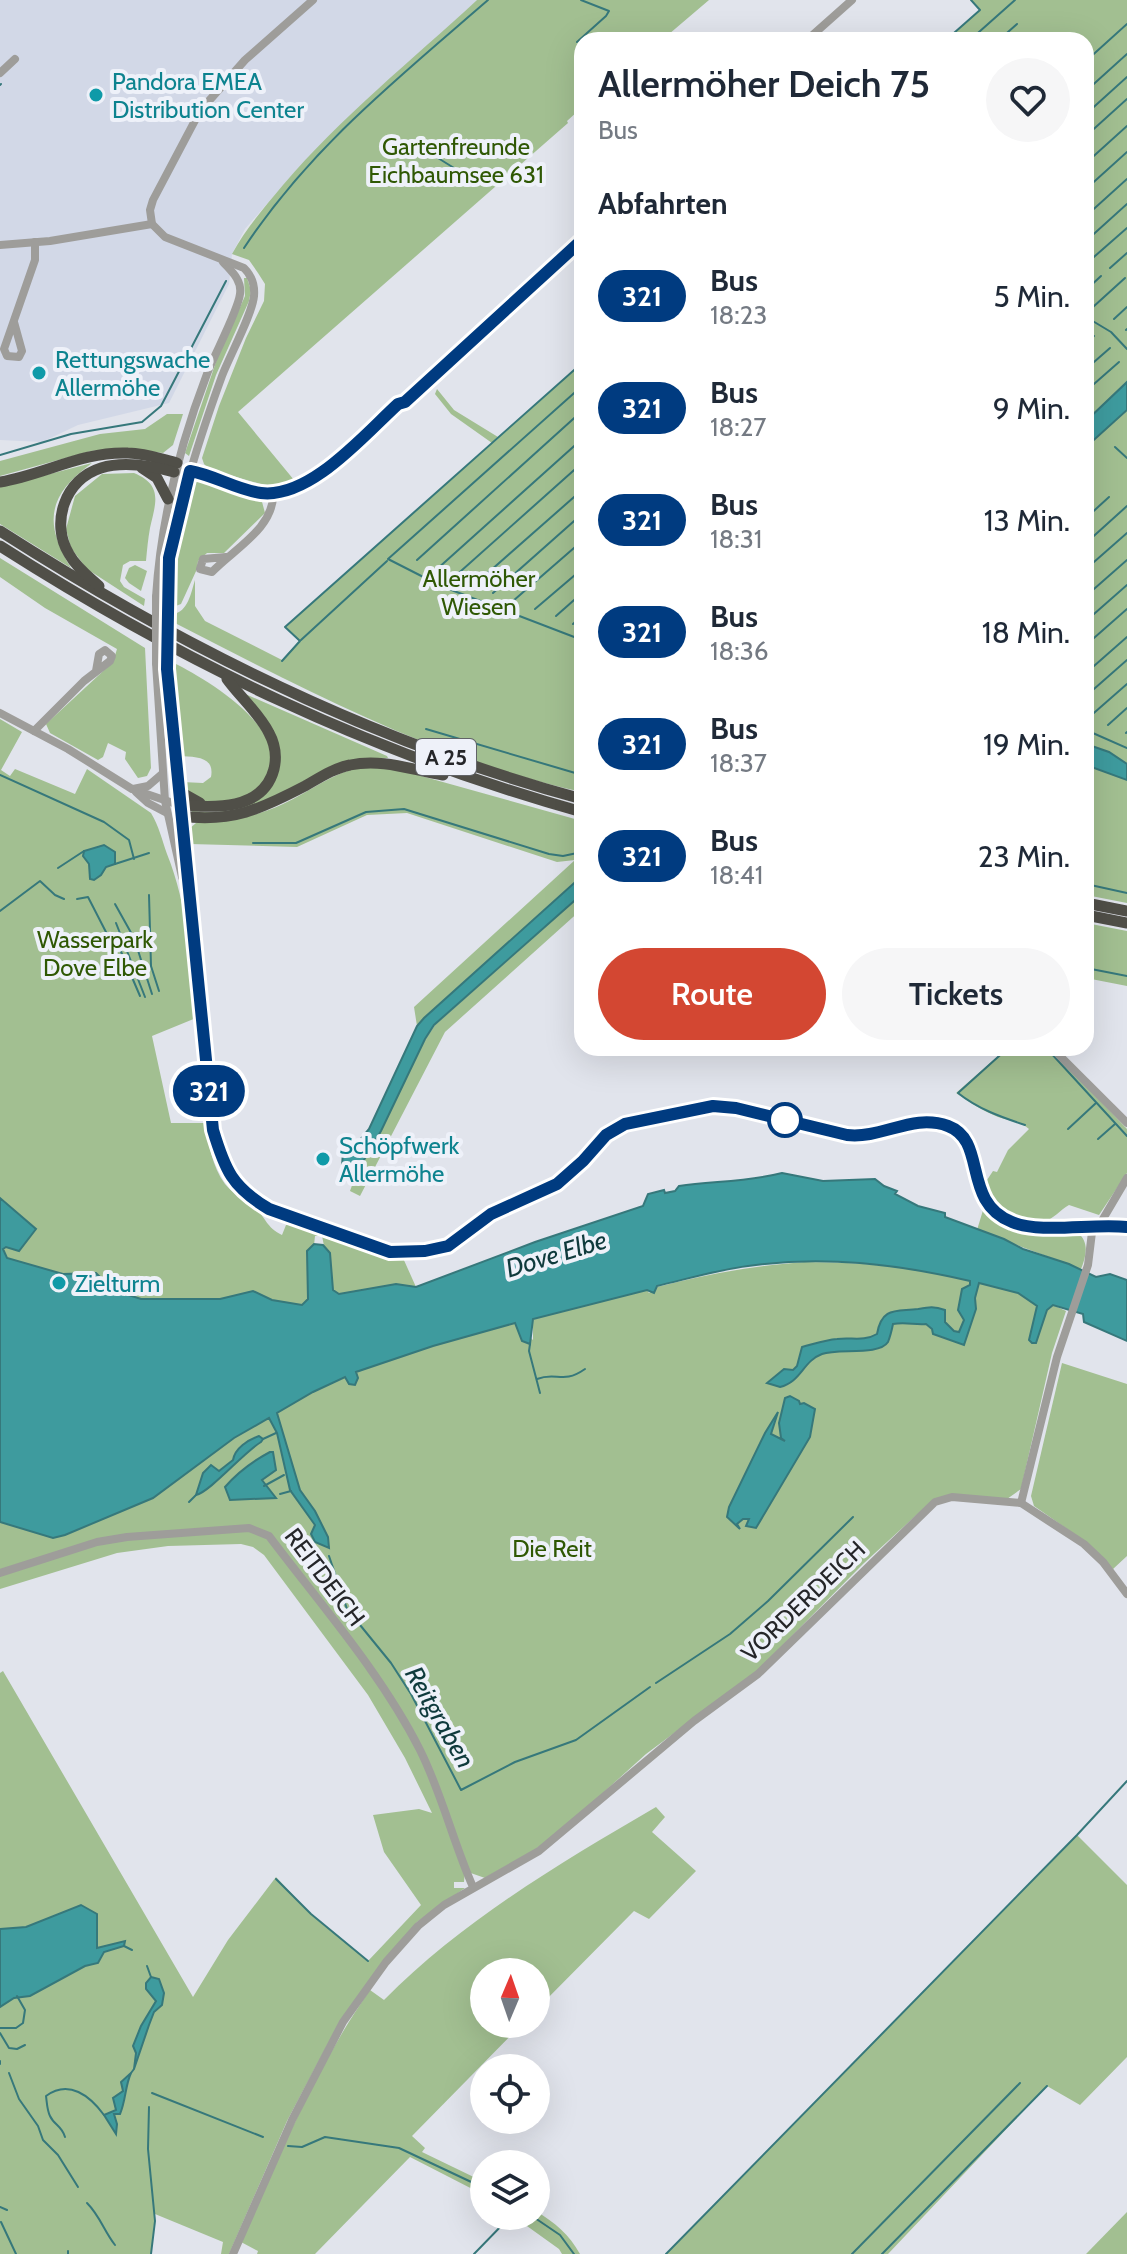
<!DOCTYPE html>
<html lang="de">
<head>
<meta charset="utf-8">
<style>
	body { margin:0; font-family:Cabin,sans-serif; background:#f6f6f7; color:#1f2937; height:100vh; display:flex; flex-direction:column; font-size:30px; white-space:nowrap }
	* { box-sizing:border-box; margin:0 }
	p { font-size:26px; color:#747a83 }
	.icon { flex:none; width:44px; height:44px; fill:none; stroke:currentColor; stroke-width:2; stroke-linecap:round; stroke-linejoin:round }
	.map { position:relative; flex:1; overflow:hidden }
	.side { position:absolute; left:574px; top:32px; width:520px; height:1024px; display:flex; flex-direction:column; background:#fff; border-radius:24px; box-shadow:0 8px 32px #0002 }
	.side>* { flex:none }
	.badge { padding:0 16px; border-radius:26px; font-size:28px; line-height:52px }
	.needle { width:52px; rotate:2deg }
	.controls { position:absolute; left:470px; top:1958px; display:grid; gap:16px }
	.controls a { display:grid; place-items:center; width:80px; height:80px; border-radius:50%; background:#fff; box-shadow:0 8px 32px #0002; font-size:40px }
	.map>.badge { position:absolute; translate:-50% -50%; box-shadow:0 0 0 4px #fff }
	h2 { padding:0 24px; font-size:30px; line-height:72px }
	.round { display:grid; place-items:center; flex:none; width:84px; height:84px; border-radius:42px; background:#f6f6f7 }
	.head { display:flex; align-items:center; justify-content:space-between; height:136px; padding:0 24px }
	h1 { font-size:38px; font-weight:600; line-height:60px }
	.cta { display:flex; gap:16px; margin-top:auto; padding:16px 24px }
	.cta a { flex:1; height:92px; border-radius:48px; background:#d34732; color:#fff; font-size:32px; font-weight:600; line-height:92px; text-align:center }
	.cta a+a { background:#f6f6f7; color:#1f2937 }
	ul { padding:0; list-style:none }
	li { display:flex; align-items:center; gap:24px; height:112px; padding:0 24px }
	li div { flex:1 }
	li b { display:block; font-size:30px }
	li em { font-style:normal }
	li .badge { min-width:88px; font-weight:700; text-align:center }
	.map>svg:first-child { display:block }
	.built { fill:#d2d8e7 }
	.green { fill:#a2bf91 }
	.water { fill:#3e9b9e; stroke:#36787b; stroke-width:2 }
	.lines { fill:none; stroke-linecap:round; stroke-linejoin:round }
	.stream { stroke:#36787b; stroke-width:2 }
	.minor { stroke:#9e9d9a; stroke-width:8 }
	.highway { stroke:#504f48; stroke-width:11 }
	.minor-bridge { stroke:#9e9d9a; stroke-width:8 }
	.line-casing { stroke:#fff; stroke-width:18 }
	.line { stroke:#003b80; stroke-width:12 }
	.culture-dot { fill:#0f9aa8; stroke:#eef1f9; stroke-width:3 }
	.stop-dot { fill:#fff; stroke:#003b80; stroke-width:4 }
	.labels { text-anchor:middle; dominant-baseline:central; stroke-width:8; stroke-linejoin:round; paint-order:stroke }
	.shield { fill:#eef1f9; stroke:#616367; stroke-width:2 }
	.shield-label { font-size:22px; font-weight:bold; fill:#252629 }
	.culture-label { font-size:24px; fill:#0d838f; stroke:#eef1f9; text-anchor:start }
	.park-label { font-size:24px; fill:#2f5804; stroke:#eef1f9 }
	.street-label { font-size:24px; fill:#252629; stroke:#eef1f9 }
	.water-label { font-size:26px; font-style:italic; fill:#0f3a3c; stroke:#eef1f9 }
</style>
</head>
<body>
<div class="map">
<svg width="1127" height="2254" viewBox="0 0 1127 2254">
	<rect width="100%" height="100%" fill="#e1e4ec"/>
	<path class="built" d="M0,0H477L292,175L245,229L232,254L229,284L169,403L78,425L42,442L0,440Z"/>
	<g class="green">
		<path d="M477,0H709L662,40H582V116L578,111L567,121L568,123L238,412L294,480L271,487L209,469L204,464L202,458L219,406L246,338L264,301L265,284L258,273L249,260L232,254C246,228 264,208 283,185C341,117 411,61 477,0Z"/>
		<path d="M971,0H1127V764L1109,752L1086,744V40H946L980,10Z"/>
		<path d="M244,278H247L251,290L249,301L216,375L189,456L185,453L217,359L245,296Z"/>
		<path d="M582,363V792C437,760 304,689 173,622V614C188,612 191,593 195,580V606L205,621L282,660L299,641L285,627L492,443L451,414L435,394L437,389L454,410L498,437Z"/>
		<path d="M167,414H183L173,445L163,453L123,448L91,451L0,476V461L100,434L145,429Z"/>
		<path d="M92,463C48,495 43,522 71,568L0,524V487Z"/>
		<path d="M134,473C163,485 156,502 150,528C148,539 147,550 146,561H130L123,565L120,581L124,587L145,599L144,606L87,569L71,548L66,529L75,496L102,474Z"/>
		<path d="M200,479L261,498L265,513L224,553H207L198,561L197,569L181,604L173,607L176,557L194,481Z"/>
		<path d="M0,558L145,648L151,768L147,776L138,778L125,759L126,752L108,743L103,757L98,760L50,733L46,724L113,662L117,649L45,608L0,577Z"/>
		<path d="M135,565L147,571L141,591L129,583L125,578L129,568Z"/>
		<path d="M174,663C210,681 308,739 257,789C239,805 189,810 182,782L203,783L211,777C215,756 195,757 179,756Z"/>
		<path d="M243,693L387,756L388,758C322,756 303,793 248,810C229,815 211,816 192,814V811C224,814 257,812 273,780C277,771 280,761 279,750C275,728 256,709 243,693Z"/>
		<path d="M0,719L22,732L1,770L10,776L15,769L75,794L87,769L151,813C159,826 162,840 167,854C188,906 191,963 196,1018L152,1036L171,1123H204C209,1143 212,1167 225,1184C233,1194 245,1200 255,1208C267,1219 266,1227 282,1235L286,1225H308L389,1256L403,1258L416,1287L396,1284L339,1295L333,1290L322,1236H315L308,1300L302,1305L272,1300L253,1291L220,1299H141L113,1290L96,1273L63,1274L7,1258L3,1253V1249L36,1229L0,1198Z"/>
		<path d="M1086,765L1127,780V903L1086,895Z"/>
		<path d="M363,767H389L582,821V876L417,1026L414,1007L575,860L557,862L407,813L367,815L297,847L190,844L189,829L196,823C226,822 255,817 283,804C311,791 333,772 363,767Z"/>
		<path d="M582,894V909L445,1032L360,1196L350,1191C357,1169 371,1151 381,1130C399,1095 412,1057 435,1025Z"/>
		<path d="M1086,923L1127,931V986L1086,978Z"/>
		<path d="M1007,1048H1050L1127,1129V1173L1099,1215L1069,1205C1060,1210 1054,1219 1043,1222C1016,1227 992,1208 985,1183L993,1171L997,1172L1008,1150L1029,1129C1021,1121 1009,1121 998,1117C983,1111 969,1102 956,1093Z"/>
		<path d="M984,1207L1009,1226L1023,1231L1077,1232C1090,1242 1086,1256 1081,1269L977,1230Z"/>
		<path d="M804,1262C867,1262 927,1268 987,1285C1004,1289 1025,1292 1038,1306L1036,1343L1047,1310L1053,1305L1066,1311L1052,1353L1021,1489L1007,1499H934L863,1564L756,1672L646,1754L573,1820L536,1849L485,1878L465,1871L464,1882H454V1888H465L417,1922L340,2021L287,2121L229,2254H221L223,2242L155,2214L151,2254H0V1673L3,1671L193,1997L228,1940L276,1877L311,1914L368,1961L421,1905L384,1852L373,1815L419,1809L432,1813L405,1758L368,1695L264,1555L253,1547L241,1544L168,1546L117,1553L0,1589V1522L53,1538L66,1535L122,1511L234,1438L313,1392L346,1377L358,1378L355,1372L433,1346L515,1323L533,1340V1319L647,1290L649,1293L657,1287C707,1274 752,1266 804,1262Z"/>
		<path d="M1062,1363L1127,1384V1556L1113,1569L1086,1542L1034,1506L1031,1496Z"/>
		<path d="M656,1807L665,1817L652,1832L696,1871L649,1919L634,1911L536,2010V1972H484V2024H522L412,2136L425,2148L422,2152L484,2182V2195L410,2157L315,2254H257L258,2251L241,2242C279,2156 316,2067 370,1990L384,2000C462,1921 560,1863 656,1807Z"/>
		<path d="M1077,1835L1127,1885V2057L1080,2105L1047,2086L888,2254H666Z"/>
		<path d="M536,2211C555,2223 569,2234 580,2254H562L559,2249L513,2216H536Z"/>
		<path d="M1127,2212V2254H1086Z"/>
	</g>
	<g class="water">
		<path d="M1127,382V410L1086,447V421Z"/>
		<path d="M1086,744L1109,752L1127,764V780L1086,765Z"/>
		<path d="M104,845L115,852V864L106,867L101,875L94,880L90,879L89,864L83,856L84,851Z"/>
		<path d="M582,876V894L434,1025L425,1039L381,1131L354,1177H350L342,1167L343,1151L355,1146L369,1129L417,1026L424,1018Z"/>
		<path d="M782,1173L823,1181L875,1179L884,1186L897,1191L895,1194L918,1206L945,1213V1217L1004,1239L1023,1249L1069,1264L1096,1277L1110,1274L1127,1280V1341L1084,1322L1083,1314L1053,1305L1047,1310L1036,1343H1032L1029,1340L1037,1306L1018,1293L979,1283L975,1298L976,1309L964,1345L933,1334L932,1329L926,1324C915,1325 906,1322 893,1324C892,1329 890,1337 888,1342C879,1356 838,1348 822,1354C803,1361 801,1382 780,1387L767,1383L784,1369L793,1370L797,1366L802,1347C814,1344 825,1340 837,1339C852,1337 863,1342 877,1334C882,1306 897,1312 918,1309C929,1307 934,1306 945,1310V1322L954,1331L959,1332L964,1320L958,1310L962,1289L970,1285V1281C897,1264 823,1255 748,1266C717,1270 687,1279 657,1286L654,1293L647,1290L533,1319L530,1344L522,1341L515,1323L433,1346L356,1372L358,1378L355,1385L349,1384L345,1377L313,1392L277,1413L300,1490L315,1511L328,1537L329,1548L315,1542L311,1534L315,1525L290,1490L277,1433L269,1418L234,1438L153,1498L65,1535L53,1538L0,1522V1198L36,1229L19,1251L6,1247L3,1249L7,1258L63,1274L96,1273L113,1290L141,1299H220L253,1291L272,1300L302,1305L308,1299L307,1251L314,1244L323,1245L330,1253L333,1290L339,1294L396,1284L416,1287L535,1242L643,1206L648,1194L664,1190L665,1193L675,1191L679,1186C713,1181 747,1182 782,1173Z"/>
		<path d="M790,1396L799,1401L800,1404L804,1403L815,1409L810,1437L756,1528L746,1526L749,1519H743L737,1524L740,1529L727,1517L729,1507L765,1433L778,1412L771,1434L785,1441L781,1438L779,1423L785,1398Z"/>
		<path d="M259,1436L263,1439L261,1442C244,1452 210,1492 196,1495L203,1473L211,1465L219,1471L233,1460C235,1448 248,1440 259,1436Z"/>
		<path d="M270,1452H273L276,1470L262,1480L276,1498L230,1500L225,1487C238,1472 253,1461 270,1452Z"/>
		<path d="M81,1905L97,1914V1948L125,1941L124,1946L104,1952L98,1963L85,1966L30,1996L14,1998L0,2007V1929L26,1927Z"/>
		<path d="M151,1977L159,1979L164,1993L162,2005L154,2012L149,2025L134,2069L136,2053L133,2046L141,2026L156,2001L146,1989V1983Z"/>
		<path d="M131,2073C125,2086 126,2100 120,2114H114L117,2124L116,2134L104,2115L116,2110L113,2098L123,2091L121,2082Z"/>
	</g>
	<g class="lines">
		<g class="stream">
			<path d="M946,40L980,10L971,0"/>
			<path d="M970,40L1015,0"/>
			<path d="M999,40L1017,24"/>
			<path d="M1029,40V39"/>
			<path d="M577,42L606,16L609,11L581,0"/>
			<path d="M1086,61L1127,24"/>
			<path d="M0,85L1,84"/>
			<path d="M1086,91L1127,54"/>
			<path d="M1086,114L1127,77"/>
			<path d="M1086,136L1127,99"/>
			<path d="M422,139L417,145L475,181"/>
			<path d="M1086,163L1127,126"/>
			<path d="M1086,189L1127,152"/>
			<path d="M1086,216L1127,179"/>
			<path d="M1086,241L1127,204"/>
			<path d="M244,248C310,148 398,78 488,0"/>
			<path d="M1087,263L1127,228"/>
			<path d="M1110,268L1127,253"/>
			<path d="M1086,290L1101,276"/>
			<path d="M1093,307L1125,278"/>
			<path d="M1086,317L1111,332L1127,349"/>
			<path d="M1114,319L1127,307"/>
			<path d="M1126,330L1127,329"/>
			<path d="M1086,343L1094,336"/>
			<path d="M1086,369L1110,348"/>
			<path d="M582,386L388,559L441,586L582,640"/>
			<path d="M1086,391L1119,362"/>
			<path d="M1115,447L1127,458"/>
			<path d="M0,455L71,434L142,422L161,406L226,281"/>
			<path d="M1086,491L1088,490"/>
			<path d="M1086,518L1109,497"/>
			<path d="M1086,543L1127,506"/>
			<path d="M417,560L582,411"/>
			<path d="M1086,569L1127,533"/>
			<path d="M436,570L582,439"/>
			<path d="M452,579L582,463"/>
			<path d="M473,586L582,490"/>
			<path d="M493,593L582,514"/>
			<path d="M1086,596L1127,560"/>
			<path d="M513,601L582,541"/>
			<path d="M535,609L582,569"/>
			<path d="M556,616L582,593"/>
			<path d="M1086,621L1127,585"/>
			<path d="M573,624L582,616"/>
			<path d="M301,640L387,561"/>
			<path d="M1086,645L1127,609"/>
			<path d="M282,661L300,641L285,627L582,363"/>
			<path d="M1086,673L1127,637"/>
			<path d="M1086,696L1127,660"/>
			<path d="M1087,719L1127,684"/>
			<path d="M1108,725L1127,708"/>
			<path d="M426,729L582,775"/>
			<path d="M1086,730L1127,748"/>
			<path d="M1126,733L1127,732"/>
			<path d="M0,775L104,822L129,840L134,859"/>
			<path d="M253,843H296L366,812L404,809L549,854L563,856L582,852"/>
			<path d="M115,864L149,853"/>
			<path d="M58,868L84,851"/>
			<path d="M1086,884L1127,893"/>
			<path d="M149,895L151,966L159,991"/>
			<path d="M77,899L88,897L107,934L113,933L140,996"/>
			<path d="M115,904L134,938L152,994"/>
			<path d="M0,911L40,881L55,895L64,899"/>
			<path d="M116,923L145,997"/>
			<path d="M1086,968L1127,976"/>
			<path d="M1008,1048L958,1093C978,1109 1001,1117 1025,1125"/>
			<path d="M1050,1052L1127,1136"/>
			<path d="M1068,1129L1096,1103"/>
			<path d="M1098,1139L1115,1124"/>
			<path d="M530,1344L529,1351L540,1393"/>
			<path d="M537,1379C557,1371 562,1385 585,1369"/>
			<path d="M263,1439L276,1433"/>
			<path d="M264,1486L284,1475"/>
			<path d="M280,1494L291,1491"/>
			<path d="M189,1502L196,1495"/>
			<path d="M329,1556L347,1609L391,1663L411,1694L461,1790L515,1762L576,1740L650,1687"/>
			<path d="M656,1683L730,1634L768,1601L853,1517"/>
			<path d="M276,1879L311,1914L368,1961"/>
			<path d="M124,1946L132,1950"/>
			<path d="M147,1966L151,1977"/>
			<path d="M0,2028H16L23,2023L25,2010L17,1996"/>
			<path d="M0,2033L9,2048L17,2049L25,2045"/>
			<path d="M0,2061V2064"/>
			<path d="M9,2073L19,2099L38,2126L43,2140L58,2155L78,2187"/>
			<path d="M131,2073L134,2069"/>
			<path d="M152,2093L263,2137"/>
			<path d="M149,2107L148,2149L155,2221L151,2254"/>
			<path d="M65,2137C62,2126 54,2125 50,2116C47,2110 47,2103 46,2096C69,2079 90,2096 104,2115"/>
			<path d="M288,2146L302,2147L325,2137L399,2148L484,2188"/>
			<path d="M87,2203C100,2216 104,2231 115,2245"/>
			<path d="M0,2207L7,2210"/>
			<path d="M532,2216L560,2235L574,2254"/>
			<path d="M1,2222L16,2254"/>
			<path d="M68,2251V2254"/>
			<path d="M474,2254L508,2219"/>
			<path d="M666,2254L1077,1835L1127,1781"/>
			<path d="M852,2254L1020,2083"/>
			<path d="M882,2254L1047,2086"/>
		</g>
		<g class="minor">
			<path d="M807,40L852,0"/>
			<path d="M0,73L15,59"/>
			<path d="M0,245L50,241L152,224"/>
			<path d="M14,322L22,351L19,357L7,356L4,349L35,260V242"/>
			<path d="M174,472C203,469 224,484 251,491C305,506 361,437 398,404L405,402L582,240"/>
			<path d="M226,557L203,559L200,569L212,572C234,549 274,528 273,494"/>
			<path d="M156,597C161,519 179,447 207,374C214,355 238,311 240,294C242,280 232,272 223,262"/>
			<path d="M166,602C172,523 195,450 222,376C230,355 252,315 254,296C255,285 252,276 244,268L165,237L152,224L150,210L153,200L200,111L245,60L313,0"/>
			<path d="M156,663L165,801L182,877"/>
			<path d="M167,669L213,1130C225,1171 231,1187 269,1209L390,1252L425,1251L448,1246L491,1214L557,1184L614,1129L673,1113L713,1106L736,1108L863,1137L915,1122L950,1127L967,1142L986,1203L996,1214L1009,1221L1030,1227L1093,1224L1127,1227"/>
			<path d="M0,713L68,749L132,789L179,805"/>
			<path d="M34,731L84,681L110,661L112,656L105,650L99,654L96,671"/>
			<path d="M133,789L148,786L162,774"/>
			<path d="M136,792L148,803L167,813"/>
			<path d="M1052,1048L1127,1123"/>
			<path d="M1100,1224L1127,1178"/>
			<path d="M1021,1503L1057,1357L1088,1265L1093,1224"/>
			<path d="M0,1573L97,1542L127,1537L249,1528L269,1536C321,1605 381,1673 420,1750C442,1794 453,1842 473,1887"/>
			<path d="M233,2254L292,2120L343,2022L386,1962L418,1926L444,1905L539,1851L694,1721L758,1674L935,1502L952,1497L1021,1503L1084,1544L1103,1562L1127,1594"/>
		</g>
		<g class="highway">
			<path d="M142,468L157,478L168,499"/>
			<path d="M0,482C43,475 83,451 128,453C145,453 161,459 177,463"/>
			<path d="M0,531C181,647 374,743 582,799"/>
			<path d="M0,546C183,663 373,754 582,812"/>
			<path d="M99,586C88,576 76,567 69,554C50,523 65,479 101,468C124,461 152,466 174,472"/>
			<path d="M178,787L184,794L200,803"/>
			<path d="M179,805C214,808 263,811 274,769C277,756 275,744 269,733C259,713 240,697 227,679"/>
			<path d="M180,816C232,823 261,809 305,786C319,778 334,768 350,765C382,758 412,770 443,775"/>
			<path d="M1086,903L1127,911"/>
			<path d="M1086,915L1127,923"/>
		</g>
		<g class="minor-bridge">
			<path d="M156,597V663"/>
			<path d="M166,602L167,669"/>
		</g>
	</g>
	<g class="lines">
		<defs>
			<path id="line" d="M582,240L405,402L398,404C364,435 310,499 261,493C237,490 214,475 190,471L169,558L167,669L213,1130C225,1170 232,1187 269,1209L390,1252L425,1251L448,1246L491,1214L557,1184L583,1161L606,1135L625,1124L713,1106L736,1108L847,1135C883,1139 912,1113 948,1126C988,1141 961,1202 1012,1222C1040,1234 1094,1223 1127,1227"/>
		</defs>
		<use href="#line" class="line-casing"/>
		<use href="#line" class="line"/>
	</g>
	<g class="culture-dot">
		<circle cx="96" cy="95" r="8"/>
		<circle cx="39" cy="373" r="8"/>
		<circle cx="323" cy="1159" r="8"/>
		<circle cx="59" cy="1283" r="8"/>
	</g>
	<circle class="stop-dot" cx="785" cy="1120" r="16"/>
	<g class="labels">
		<rect class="shield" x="416" y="739" width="60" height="36" rx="6"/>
		<g class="shield-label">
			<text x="446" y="757">A 25</text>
		</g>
		<g class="culture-label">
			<text x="112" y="81">Pandora EMEA<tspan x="112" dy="28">Distribution Center</tspan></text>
			<text x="55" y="359">Rettungswache<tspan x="55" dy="28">Allermöhe</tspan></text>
			<text x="339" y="1145">Schöpfwerk<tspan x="339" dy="28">Allermöhe</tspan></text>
			<text x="75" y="1283">Zielturm</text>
		</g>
		<g class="park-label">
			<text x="456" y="146">Gartenfreunde<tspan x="456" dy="28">Eichbaumsee 631</tspan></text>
			<text x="479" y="578">Allermöher<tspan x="479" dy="28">Wiesen</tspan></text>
			<text x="95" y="939">Wasserpark<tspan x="95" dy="28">Dove Elbe</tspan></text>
			<text x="552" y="1548">Die Reit</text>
		</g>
		<g class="street-label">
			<text transform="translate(325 1577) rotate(53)">REITDEICH</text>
			<text transform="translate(803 1601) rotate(-44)">VORDERDEICH</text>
		</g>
		<g class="water-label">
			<text transform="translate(556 1254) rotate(-17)">Dove Elbe</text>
			<text transform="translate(440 1717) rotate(60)">Reitgraben</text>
		</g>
	</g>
</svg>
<div class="controls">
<a><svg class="needle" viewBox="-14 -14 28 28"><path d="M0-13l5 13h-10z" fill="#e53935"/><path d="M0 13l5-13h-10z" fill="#747a83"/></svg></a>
<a><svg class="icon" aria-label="locate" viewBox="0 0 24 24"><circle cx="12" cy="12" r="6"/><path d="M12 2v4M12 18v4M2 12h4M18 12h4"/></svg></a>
<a><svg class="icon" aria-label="layers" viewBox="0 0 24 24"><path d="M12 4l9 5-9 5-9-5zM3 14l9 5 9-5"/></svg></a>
</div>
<b class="badge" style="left:209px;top:1091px;background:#003b80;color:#fff">321</b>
<section class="side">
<div class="head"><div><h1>Allermöher Deich 75</h1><p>Bus</p></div><a class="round"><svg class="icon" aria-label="heart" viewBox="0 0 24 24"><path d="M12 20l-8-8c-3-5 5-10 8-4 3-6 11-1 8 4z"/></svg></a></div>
<h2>Abfahrten</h2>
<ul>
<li><span class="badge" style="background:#003b80;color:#fff">321</span><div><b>Bus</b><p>18:23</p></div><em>5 Min.</em></li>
<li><span class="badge" style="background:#003b80;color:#fff">321</span><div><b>Bus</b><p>18:27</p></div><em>9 Min.</em></li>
<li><span class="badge" style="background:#003b80;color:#fff">321</span><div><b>Bus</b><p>18:31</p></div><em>13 Min.</em></li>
<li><span class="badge" style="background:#003b80;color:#fff">321</span><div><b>Bus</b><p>18:36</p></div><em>18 Min.</em></li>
<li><span class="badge" style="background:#003b80;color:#fff">321</span><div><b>Bus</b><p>18:37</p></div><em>19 Min.</em></li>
<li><span class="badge" style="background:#003b80;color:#fff">321</span><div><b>Bus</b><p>18:41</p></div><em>23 Min.</em></li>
</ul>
<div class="cta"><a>Route</a><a>Tickets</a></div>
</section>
</div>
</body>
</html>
